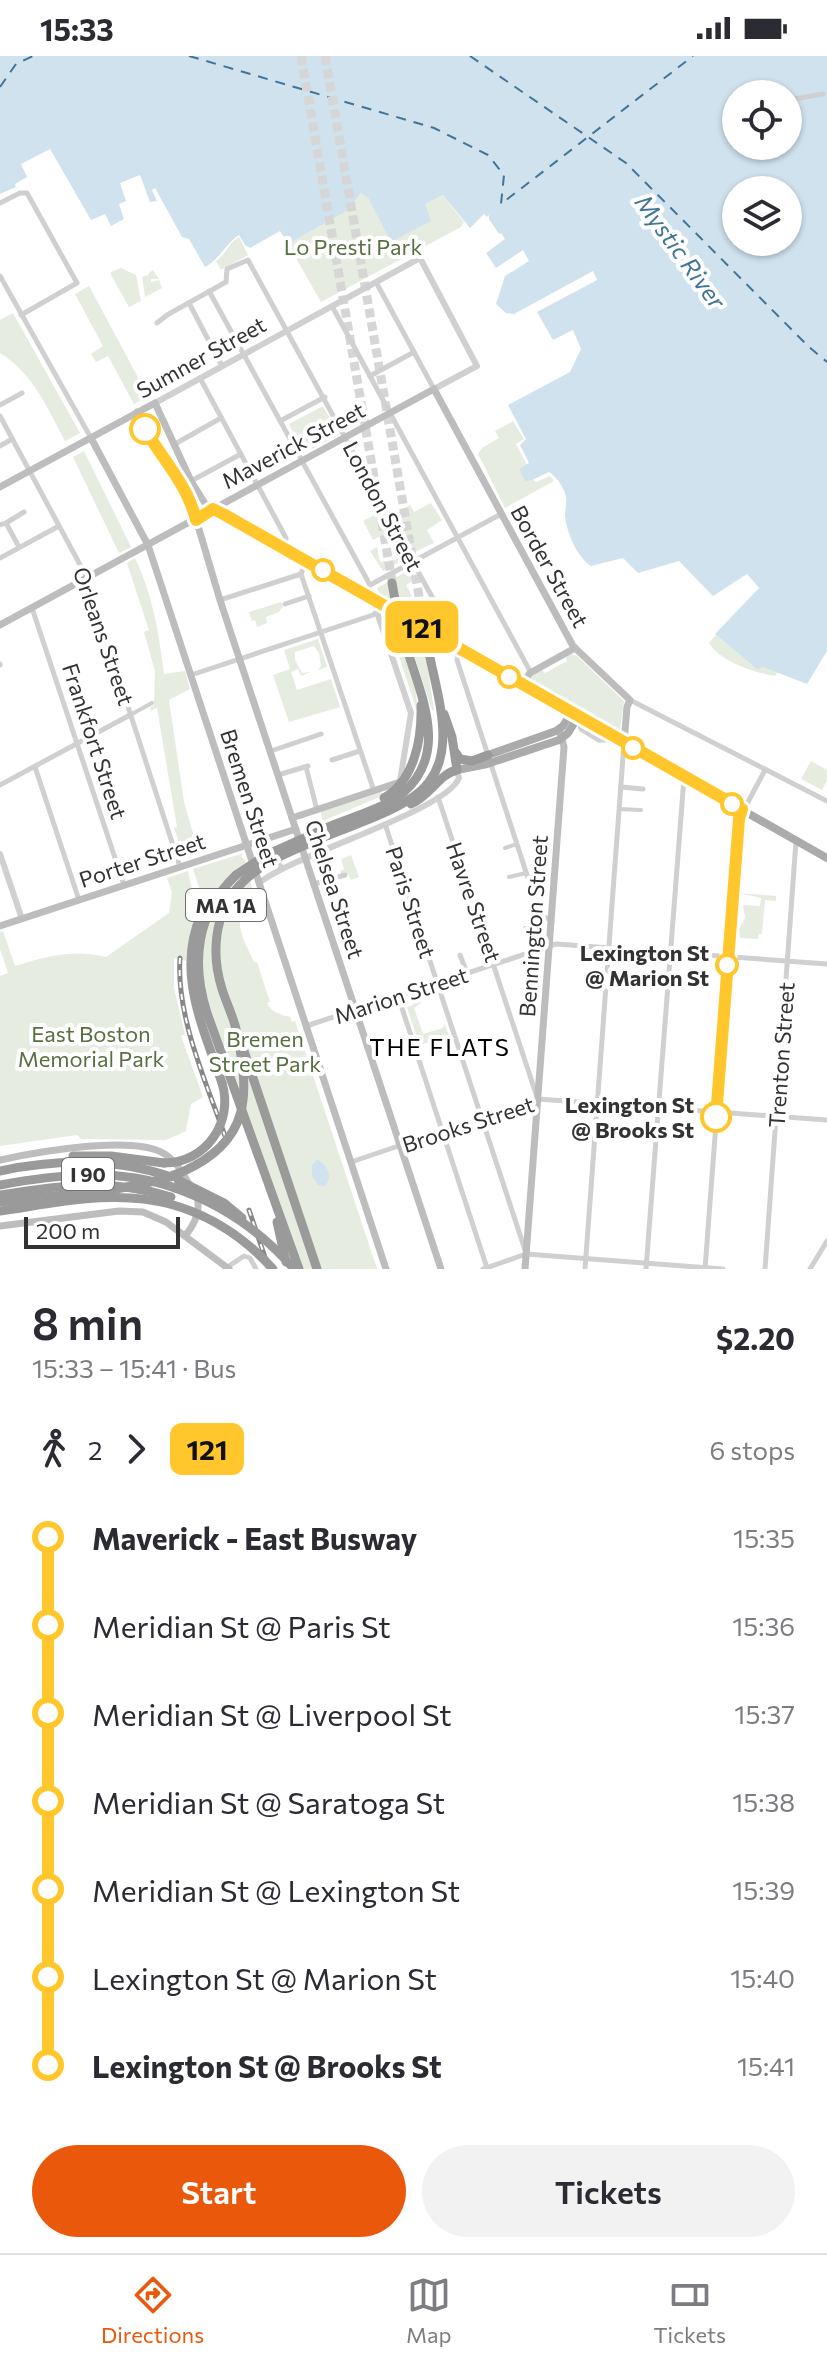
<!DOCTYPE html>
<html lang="en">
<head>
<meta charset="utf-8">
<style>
	body { margin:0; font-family:Commissioner,sans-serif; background:#f2f2f3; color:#2b2b33; height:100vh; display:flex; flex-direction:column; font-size:30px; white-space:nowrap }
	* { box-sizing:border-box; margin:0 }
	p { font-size:26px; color:#7c7c81 }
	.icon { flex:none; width:44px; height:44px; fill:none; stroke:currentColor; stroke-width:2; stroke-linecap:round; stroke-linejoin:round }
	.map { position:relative; height:1213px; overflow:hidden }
	.sheet { display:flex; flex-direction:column; background:#fff; flex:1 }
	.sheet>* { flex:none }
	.badge { padding:0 16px; border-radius:12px; font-size:28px; line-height:52px }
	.controls { position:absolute; left:722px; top:24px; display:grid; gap:16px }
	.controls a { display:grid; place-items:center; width:80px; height:80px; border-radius:50%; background:#fff; box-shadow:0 2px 6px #0004; font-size:40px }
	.scale { position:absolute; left:24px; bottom:20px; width:156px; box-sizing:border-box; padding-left:8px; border:4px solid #333; border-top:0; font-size:22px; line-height:28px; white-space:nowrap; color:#333; -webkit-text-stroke:6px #fff; paint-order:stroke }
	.map>.badge { position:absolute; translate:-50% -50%; box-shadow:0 0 0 4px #fff }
	.legs { display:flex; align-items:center; gap:12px; height:88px; padding:0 32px; font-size:26px }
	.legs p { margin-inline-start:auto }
	.head { display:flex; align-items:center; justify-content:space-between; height:136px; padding:0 32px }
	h1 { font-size:44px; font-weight:600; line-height:60px }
	.action { display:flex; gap:16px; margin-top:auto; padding:16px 32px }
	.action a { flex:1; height:92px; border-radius:48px; background:#ea580c; color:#fff; font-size:32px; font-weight:600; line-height:92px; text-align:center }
	.action a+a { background:#f2f2f3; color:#2b2b33 }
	ul { padding:0 32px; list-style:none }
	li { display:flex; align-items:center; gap:28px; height:88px; font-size:30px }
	li i { display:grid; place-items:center; width:12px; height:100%; margin:0 10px; background:currentColor }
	li i::after { content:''; width:20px; height:20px; margin:-10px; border:6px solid; border-radius:50%; background:#fff }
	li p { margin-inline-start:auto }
	li:first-child i { background:linear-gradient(#0000 50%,currentColor 0) }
	li:last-child i { background:linear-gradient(currentColor 50%,#0000 0) }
	.status { display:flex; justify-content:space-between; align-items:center; height:56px; padding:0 40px; background:#fff; direction:ltr }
	.status svg { height:22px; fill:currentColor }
	.tabs { display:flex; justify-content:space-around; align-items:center; height:112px; border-top:2px solid #e1e1e2; background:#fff; font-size:22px; color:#7c7c81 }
	.tabs a { display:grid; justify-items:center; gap:4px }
	.tabs .current { color:#ea580c }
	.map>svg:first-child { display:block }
	.green { fill:#e6ecdf }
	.water { fill:#cfe2ee; fill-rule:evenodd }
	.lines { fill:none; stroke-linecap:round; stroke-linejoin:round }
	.ferry { stroke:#3f7597; stroke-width:2; stroke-dasharray:10 8; stroke-linecap:butt }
	.motorway-tunnel { stroke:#d6d6d6; stroke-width:9; stroke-dasharray:9 4.5; stroke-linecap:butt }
	.pedestrian { stroke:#d0d0d0; stroke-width:4 }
	.minor { stroke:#d0d0d0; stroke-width:5 }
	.tertiary { stroke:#d0d0d0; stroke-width:6 }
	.secondary { stroke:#bdbdbd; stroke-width:7 }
	.primary { stroke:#ababab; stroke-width:8 }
	.motorway { stroke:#9a9a9a; stroke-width:9 }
	.rail-casing { stroke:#888; stroke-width:5 }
	.rail { stroke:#fff; stroke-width:2; stroke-dasharray:6; stroke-linecap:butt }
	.secondary-bridge { stroke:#bdbdbd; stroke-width:7 }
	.motorway-bridge { stroke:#9a9a9a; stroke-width:9 }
	.line-1-casing { stroke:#fff; stroke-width:18 }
	.line-1 { stroke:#ffc72c; stroke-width:12 }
	.stop-1-dot { fill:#fff; stroke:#ffc72c; stroke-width:4 }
	.labels { text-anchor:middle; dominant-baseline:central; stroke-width:8; stroke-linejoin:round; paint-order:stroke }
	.shield { fill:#fff; stroke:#707070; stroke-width:2 }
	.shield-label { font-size:20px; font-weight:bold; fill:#333 }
	.park-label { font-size:22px; fill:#56703f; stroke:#fff }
	.street-label { font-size:22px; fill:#333; stroke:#fff }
	.stop-label { font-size:22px; font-weight:bold; fill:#333; stroke:#fff; text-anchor:end }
	.water-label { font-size:24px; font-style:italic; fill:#3f7597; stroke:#fff }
	.neighbourhood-label { font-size:24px; letter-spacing:2px; fill:#000; stroke:#fff }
</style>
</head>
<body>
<div class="status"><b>15:33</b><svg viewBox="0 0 49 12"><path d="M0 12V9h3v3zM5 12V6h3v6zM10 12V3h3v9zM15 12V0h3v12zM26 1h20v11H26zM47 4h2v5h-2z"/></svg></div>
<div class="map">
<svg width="827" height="1213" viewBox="0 0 827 1213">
	<rect width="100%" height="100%" fill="#fff"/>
	<g class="green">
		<path d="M361,137L368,142L391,185L424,148L443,139L464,166L461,171L321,246L288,188L347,155Z"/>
		<path d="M239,181L248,199L221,214L216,205C226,199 228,187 239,181Z"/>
		<path d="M121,212L136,219L141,245L129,251L111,219V216Z"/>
		<path d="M153,214L159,223H151V226L159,224L162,232L145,241L142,221L147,219L149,220L148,218Z"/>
		<path d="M89,230L148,340L134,348L108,300L96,306L91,298L103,290L75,238Z"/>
		<path d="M13,257L80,377L65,385C48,353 33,317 0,297V264Z"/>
		<path d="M323,350L339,379L304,397L289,368Z"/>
		<path d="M513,365L524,383L516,388L527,409L519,413L536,426L550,420L554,425L505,452L478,398L482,392L499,382L495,375Z"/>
		<path d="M84,395L131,491L119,497L73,401Z"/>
		<path d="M431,447L442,464L427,474L434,487L415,496L395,458L410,449L414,456Z"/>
		<path d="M380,456L390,475L373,484L363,465Z"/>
		<path d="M398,490L405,503L383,515L370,495L377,491L380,506L398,503Z"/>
		<path d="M135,502C153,539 159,578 164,618L185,615L190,633L169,644L184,746L199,798L185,803L174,772L177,771L157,652L151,655L150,652L154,649L155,615L144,576L149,574L127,507Z"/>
		<path d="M411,513L416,523L406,529L412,540L405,553L380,539L377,532Z"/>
		<path d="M281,546L283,550L279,556L266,561L267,567L257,571L255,564L252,565L249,556Z"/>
		<path d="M388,560L396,564L416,633L417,655L386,561Z"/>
		<path d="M404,569L432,585L424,587L434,654H432Z"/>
		<path d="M716,579L758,614L763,611L778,616L775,620C755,617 719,605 709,587Z"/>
		<path d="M318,583L327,611L318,614L321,610L319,597L314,590L295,596V604L302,617L310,616L301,620L298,613L291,616L297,634L331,623L340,651L289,666L273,619L290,613L284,594Z"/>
		<path d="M571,598L577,600L624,645L620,674H611L608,670L568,649L530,625L533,619L542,614L545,617L567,605L566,601Z"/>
		<path d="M811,705L827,714V725L822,734L801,723Z"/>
		<path d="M382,736L384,739L323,765L321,758L322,755Z"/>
		<path d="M244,797L241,800L245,805L254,839L242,849C235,873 245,886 254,906H257L270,946L267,947C270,956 282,959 290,961L292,966L295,965L377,1213H302L187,905L174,902V932L185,978L181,980L203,1041L191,1048L186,1075L166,1084L81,1083L77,1079L0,1090V920L8,917L0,893V876L3,875L15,910C48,900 73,893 106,901L169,857L172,836L167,822L188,815L192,834H200L193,813Z"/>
		<path d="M351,799L359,821L351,824L348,818L342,820L340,815L344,813L341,803Z"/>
		<path d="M739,837L776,840V845L765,844L762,878H759L758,883L740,882L739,873L745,862L743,849L760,850L761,842Z"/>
		<path d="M419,940L421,947L414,952L423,978L443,972L445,968L449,980L419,989L407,951L413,949L412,942Z"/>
	</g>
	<g class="water">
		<path d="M0,0H827V595L807,628L763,611L758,614L715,578L759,532L747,518L713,540L679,505L638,517L623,502L591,510C577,501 567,477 565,460C565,454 567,447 566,441C565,433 556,420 549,416L532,424L525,425L519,413L529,407L520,389L526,383L508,349L570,316L581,293L573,274L553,284L537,256L597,224L593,215L514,258L506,257L496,248L505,220L529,205L523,194L496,212L486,197L505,183L501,177L499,178L489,163V159L487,161L484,158L470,172L443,139L425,148L431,165L391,186L368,142L361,137L347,155L288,188L280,175L250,192L245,189L239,179C225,188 220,203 205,211L189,183L182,181L155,132L152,134L157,145L150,146L140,119L120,127L126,145L119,148L124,163L111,170L105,158L91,164L50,93L21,108L27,121L15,128L16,131L0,138ZM736,38H788V90H736ZM736,134H788V186H736Z"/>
		<path d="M317,1104C328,1108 333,1122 325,1130L318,1129L312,1120V1109Z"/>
	</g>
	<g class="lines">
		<g class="ferry">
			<path d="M189,0L434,72L488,99L504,119L501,148L693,0"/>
			<path d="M470,0L626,107L809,291L827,306"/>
			<path d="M0,31L16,8L33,0"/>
		</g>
		<g class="motorway-tunnel">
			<path d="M301,0L392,525"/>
			<path d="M325,0L427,586"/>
		</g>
		<g class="pedestrian">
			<path d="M130,659L152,647"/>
			<path d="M619,753L641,754"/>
			<path d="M505,792L517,788"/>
			<path d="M509,821L526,817"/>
			<path d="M525,872L532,895"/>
		</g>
		<g class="minor">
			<path d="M788,44L823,38"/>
			<path d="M0,147L20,137H27L77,227L21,259"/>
			<path d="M0,220L91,382"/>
			<path d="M376,226L434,333"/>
			<path d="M209,235L370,529"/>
			<path d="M189,247L222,310"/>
			<path d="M332,250L531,617"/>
			<path d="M157,267L167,259L226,226L227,213L248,204L449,572L450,579L448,586"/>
			<path d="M370,320L414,296"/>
			<path d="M200,322L286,482L285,492"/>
			<path d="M0,349L22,337"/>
			<path d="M0,360L85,518L180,811"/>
			<path d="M280,365L325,341"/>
			<path d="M175,388L221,362"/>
			<path d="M0,390L12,383"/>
			<path d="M191,425L241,398"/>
			<path d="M6,467L24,456"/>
			<path d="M0,469L6,467L19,491"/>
			<path d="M0,502L59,470"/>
			<path d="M306,505L301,518L374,735"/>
			<path d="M364,538L370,529L501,458"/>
			<path d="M220,544L301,518"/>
			<path d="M285,548L309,540"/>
			<path d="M32,552L124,829"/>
			<path d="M459,592L457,604L540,859L551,864"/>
			<path d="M0,608V609"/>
			<path d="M191,619L373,559L378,555"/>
			<path d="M630,644L827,745"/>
			<path d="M578,662L581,673L599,684H606L610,679"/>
			<path d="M271,695L321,678"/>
			<path d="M332,704L360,695"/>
			<path d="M35,711L79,844"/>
			<path d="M306,711L317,754"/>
			<path d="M278,719L308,710"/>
			<path d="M0,729L130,659"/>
			<path d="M621,731L643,733"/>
			<path d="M438,741L536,1038"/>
			<path d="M385,768L525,1194"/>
			<path d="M314,828L345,819"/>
			<path d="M460,899L467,917"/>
			<path d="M398,940L487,1212"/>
			<path d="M306,970L556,888L827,908"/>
			<path d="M351,1106L538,1043L827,1064"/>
			<path d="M226,1212L244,1200L250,1202L256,1213"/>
			<path d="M483,1213L526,1198L723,1213"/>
			<path d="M585,1213L624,687"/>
			<path d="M646,1213L684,722"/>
			<path d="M705,1213L739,763L765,714"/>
			<path d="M765,1213L796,785"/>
			<path d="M810,1213L827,1185"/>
		</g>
		<g class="tertiary">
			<path d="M155,347L420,202L477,310L434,333"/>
			<path d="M382,548L378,559L411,657L400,725"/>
			<path d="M255,786L282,812"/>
			<path d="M0,798L22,863"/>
			<path d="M259,827C297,797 446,755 459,722L457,714"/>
		</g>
		<g class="secondary">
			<path d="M137,356L152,385L167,404L193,453L220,544L441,1213"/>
			<path d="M91,382L148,489L386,1213"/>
			<path d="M0,431L155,347L191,425L206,449L392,554"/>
			<path d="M405,561L571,657"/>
			<path d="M0,569L434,333L573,590L630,644L627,651L624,687"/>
			<path d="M522,629L530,617L575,592"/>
			<path d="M292,762L400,726"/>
			<path d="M0,870L296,773"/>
			<path d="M0,1104C36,1096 131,1079 163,1097C176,1104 183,1118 191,1131"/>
			<path d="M0,1170L119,1155L143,1156L166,1166L229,1213"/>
			<path d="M185,1180C194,1169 201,1155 197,1141"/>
			<path d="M525,1213L564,691L560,677"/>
		</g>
		<g class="primary">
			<path d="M488,699L556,675L563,670L571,657L827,802"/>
			<path d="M457,714L487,708L559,684L568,677L578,661"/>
		</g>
		<g class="motorway">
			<path d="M456,697L460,703L472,705L488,699"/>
			<path d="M384,742C415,724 422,682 421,649"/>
			<path d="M411,748C431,739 439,718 457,714L452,681L444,658"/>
			<path d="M326,772C349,762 386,752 404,736C449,696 421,640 407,593C400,572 396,550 392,527"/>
			<path d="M329,779C356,768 388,758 413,741C465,706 435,636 427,586"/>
			<path d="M236,819C196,857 191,907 207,957L299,1213"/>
			<path d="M202,857C175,915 203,971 222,1027"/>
			<path d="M243,992L317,1213"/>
			<path d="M73,1100H111L164,1107"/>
			<path d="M0,1115C57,1103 115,1102 171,1121"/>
			<path d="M0,1129C59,1118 117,1112 175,1132"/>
			<path d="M0,1139C61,1129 111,1122 171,1141"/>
			<path d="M0,1146L26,1143"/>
			<path d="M0,1155C56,1147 114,1133 170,1148"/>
			<path d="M277,1166L286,1206"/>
		</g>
		<defs>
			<g id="rail">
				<path d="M180,902C176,960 206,1026 225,1080"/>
				<path d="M249,1154L269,1213"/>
			</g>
		</defs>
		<use href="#rail" class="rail-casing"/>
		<use href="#rail" class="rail"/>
		<path class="secondary-bridge" d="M392,554L405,561"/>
		<g class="motorway-bridge">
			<path d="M236,819L266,799L326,772"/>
			<path d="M164,1107C206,1107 234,1066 222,1027"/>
			<path d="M178,1124L224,1147L242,1162"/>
			<path d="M175,1132C221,1148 262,1176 294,1213"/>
			<path d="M26,1143C75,1137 136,1135 182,1116C252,1085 250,1038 236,973C233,960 226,946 222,933C211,898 214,858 239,830C262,804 298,793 329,779"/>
			<path d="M170,1148C210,1159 245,1182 273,1213"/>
		</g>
	</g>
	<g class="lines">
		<defs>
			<path id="line-1" d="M145,373C162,403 188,429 196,464L213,453L225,459L742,753L739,763L716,1061"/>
		</defs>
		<use href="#line-1" class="line-1-casing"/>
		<use href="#line-1" class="line-1"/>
	</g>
	<g class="stop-1-dot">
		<circle cx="145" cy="373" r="14"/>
		<circle cx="323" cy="514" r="10"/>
		<circle cx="509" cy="621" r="10"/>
		<circle cx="633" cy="692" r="10"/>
		<circle cx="732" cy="748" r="10"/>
		<circle cx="727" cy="909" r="10"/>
		<circle cx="716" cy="1061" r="14"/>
	</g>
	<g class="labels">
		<g class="shield">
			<rect x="186" y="833" width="80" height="32" rx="6"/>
			<rect x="62" y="1102" width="52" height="32" rx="6"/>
		</g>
		<g class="shield-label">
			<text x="226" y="849">MA 1A</text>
			<text x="88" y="1118">I 90</text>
		</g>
		<g class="park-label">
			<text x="353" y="190">Lo Presti Park</text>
			<text x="91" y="977">East Boston<tspan x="91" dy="25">Memorial Park</tspan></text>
			<text x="265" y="982">Bremen<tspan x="265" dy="25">Street Park</tspan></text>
		</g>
		<g class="street-label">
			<text transform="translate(201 301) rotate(-29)">Sumner Street</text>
			<text transform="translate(293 389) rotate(-28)">Maverick Street</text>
			<text transform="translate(383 450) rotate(62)">London Street</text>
			<text transform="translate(550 510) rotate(61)">Border Street</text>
			<text transform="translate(104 580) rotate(71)">Orleans Street</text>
			<text transform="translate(95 685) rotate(72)">Frankfort Street</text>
			<text transform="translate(250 742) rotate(72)">Bremen Street</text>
			<text transform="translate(142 804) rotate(-18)">Porter Street</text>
			<text transform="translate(335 833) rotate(72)">Chelsea Street</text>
			<text transform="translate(411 846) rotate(72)">Paris Street</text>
			<text transform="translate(474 846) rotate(71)">Havre Street</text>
			<text transform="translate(533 870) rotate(-86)">Bennington Street</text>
			<text transform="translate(401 939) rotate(-18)">Marion Street</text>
			<text transform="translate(781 999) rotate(-86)">Trenton Street</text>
			<text transform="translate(468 1068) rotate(-18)">Brooks Street</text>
		</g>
		<g class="stop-label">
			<text x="709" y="896">Lexington St<tspan x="709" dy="25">@ Marion St</tspan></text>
			<text x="694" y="1048">Lexington St<tspan x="694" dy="25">@ Brooks St</tspan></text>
		</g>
		<g class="water-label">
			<text transform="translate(681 195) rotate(54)">Mystic River</text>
		</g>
		<g class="neighbourhood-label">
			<text x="440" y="990">THE FLATS</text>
		</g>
	</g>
</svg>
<div class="controls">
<a><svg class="icon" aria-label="locate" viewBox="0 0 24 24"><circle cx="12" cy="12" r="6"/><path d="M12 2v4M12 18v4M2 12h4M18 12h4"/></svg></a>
<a><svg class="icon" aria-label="layers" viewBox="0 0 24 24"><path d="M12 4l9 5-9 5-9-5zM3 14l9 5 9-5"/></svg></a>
</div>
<div class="scale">200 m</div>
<b class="badge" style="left:422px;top:571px;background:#ffc72c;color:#111">121</b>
</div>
<section class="sheet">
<div class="head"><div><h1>8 min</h1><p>15:33 – 15:41 · Bus</p></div><b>$2.20</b></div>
<div class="legs"><svg class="icon" aria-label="walk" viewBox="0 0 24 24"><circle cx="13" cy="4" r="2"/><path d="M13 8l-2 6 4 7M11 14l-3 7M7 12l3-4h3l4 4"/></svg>2<svg class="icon" aria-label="forward" viewBox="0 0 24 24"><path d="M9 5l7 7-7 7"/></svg><b class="badge" style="background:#ffc72c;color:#111">121</b><p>6 stops</p></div>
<ul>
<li><i style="color:#ffc72c"></i><b>Maverick - East Busway</b><p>15:35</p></li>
<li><i style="color:#ffc72c"></i><span>Meridian St @ Paris St</span><p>15:36</p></li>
<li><i style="color:#ffc72c"></i><span>Meridian St @ Liverpool St</span><p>15:37</p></li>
<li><i style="color:#ffc72c"></i><span>Meridian St @ Saratoga St</span><p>15:38</p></li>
<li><i style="color:#ffc72c"></i><span>Meridian St @ Lexington St</span><p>15:39</p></li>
<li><i style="color:#ffc72c"></i><span>Lexington St @ Marion St</span><p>15:40</p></li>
<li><i style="color:#ffc72c"></i><b>Lexington St @ Brooks St</b><p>15:41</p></li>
</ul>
<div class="action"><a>Start</a><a>Tickets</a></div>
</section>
<nav class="tabs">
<a class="current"><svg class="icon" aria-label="directions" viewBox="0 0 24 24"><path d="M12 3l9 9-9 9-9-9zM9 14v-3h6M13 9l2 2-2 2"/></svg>Directions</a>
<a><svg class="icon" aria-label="map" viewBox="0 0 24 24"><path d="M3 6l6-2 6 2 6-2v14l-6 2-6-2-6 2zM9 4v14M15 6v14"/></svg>Map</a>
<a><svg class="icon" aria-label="tickets" viewBox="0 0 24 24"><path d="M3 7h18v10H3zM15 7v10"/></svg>Tickets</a>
</nav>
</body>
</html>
